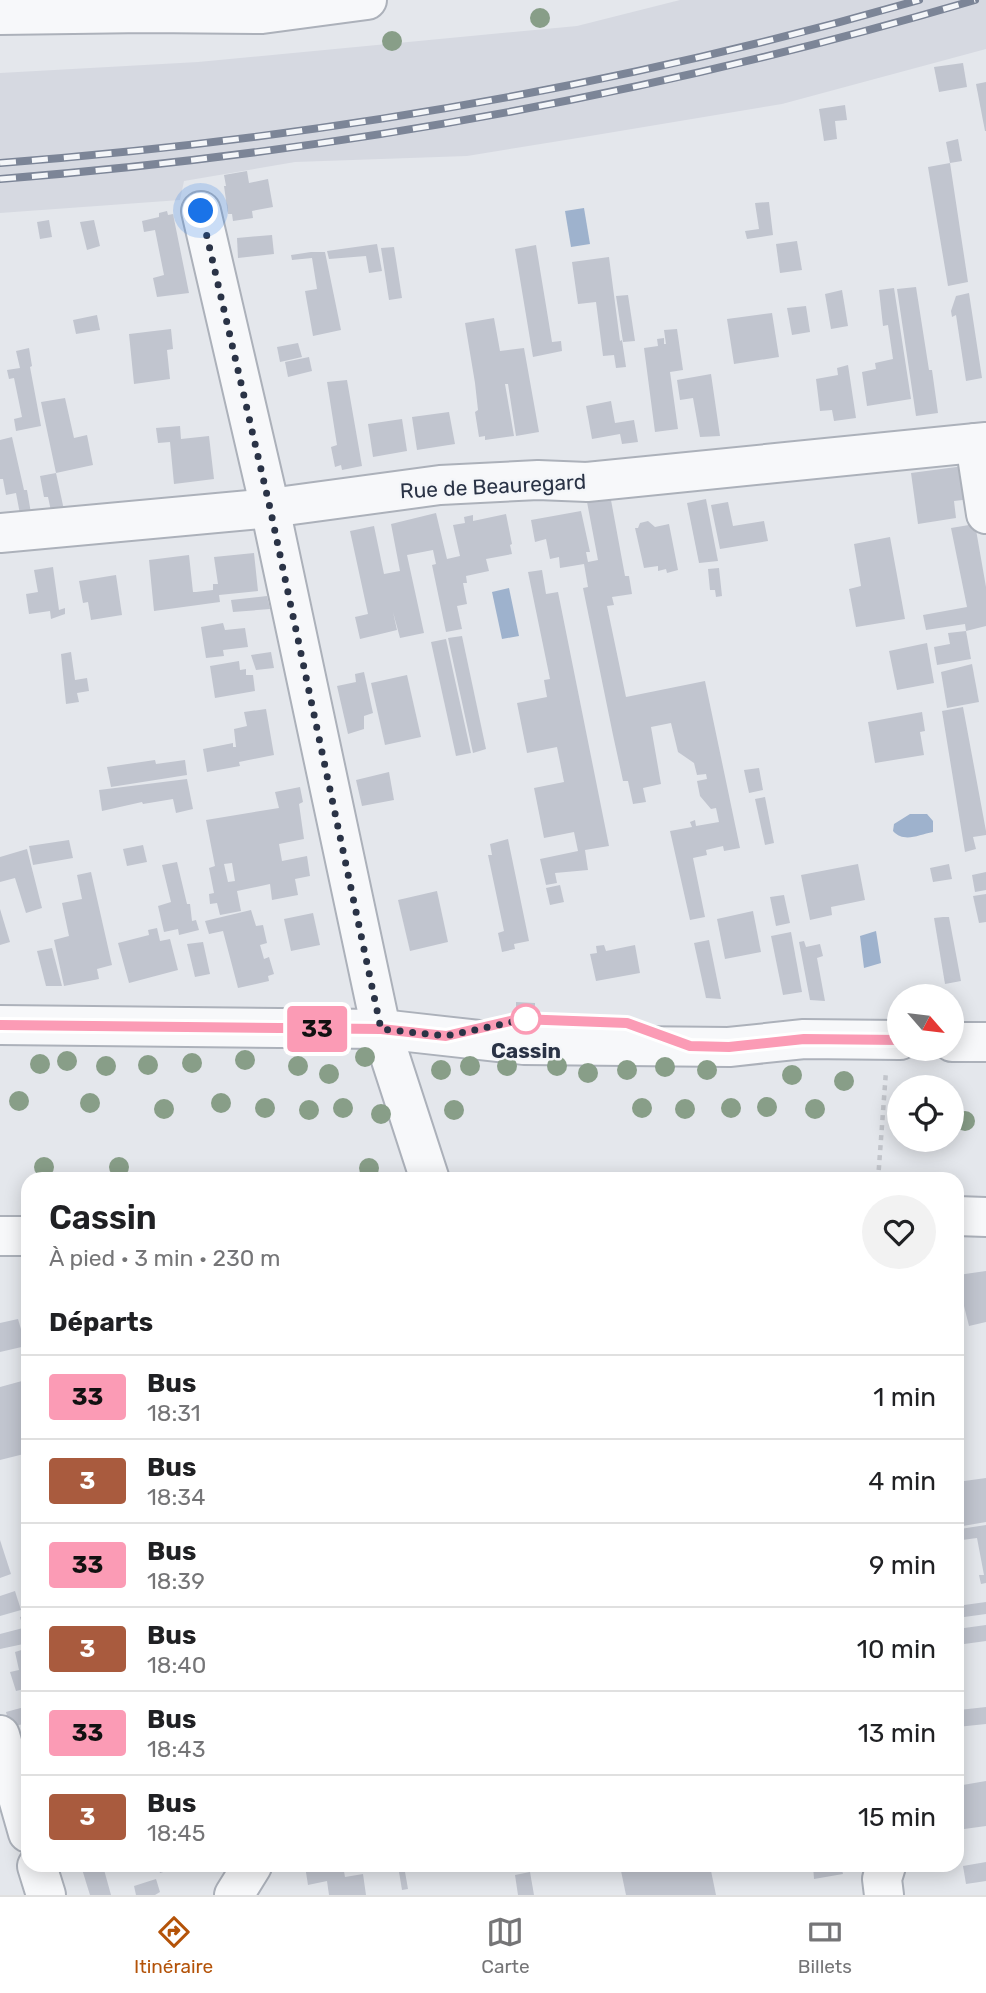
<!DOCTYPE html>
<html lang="fr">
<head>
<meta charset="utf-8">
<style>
	body { margin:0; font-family:Rubik,sans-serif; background:#f2f2f2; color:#202124; height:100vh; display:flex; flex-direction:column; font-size:26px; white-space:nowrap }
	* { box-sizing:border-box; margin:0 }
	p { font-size:23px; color:#757577 }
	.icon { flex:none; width:38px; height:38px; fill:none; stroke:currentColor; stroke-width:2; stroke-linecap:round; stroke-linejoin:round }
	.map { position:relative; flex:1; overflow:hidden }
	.sheet { position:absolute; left:21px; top:1172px; width:943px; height:700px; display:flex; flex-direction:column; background:#fff; border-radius:21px; box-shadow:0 4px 18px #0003 }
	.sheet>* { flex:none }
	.badge { padding:0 14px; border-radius:5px; font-size:24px; line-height:46px }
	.needle { width:46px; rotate:118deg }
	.controls { position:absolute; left:887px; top:984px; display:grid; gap:14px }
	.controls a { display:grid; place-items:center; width:77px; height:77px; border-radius:50%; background:#fff; box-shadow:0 4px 18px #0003; font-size:35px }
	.you { position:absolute; width:35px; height:35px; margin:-18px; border:5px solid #fff; border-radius:50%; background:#1a73e8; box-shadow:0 0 0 10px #1a73e833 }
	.map>.badge { position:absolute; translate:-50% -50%; box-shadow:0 0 0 4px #fff }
	h2 { padding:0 28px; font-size:26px; line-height:63px }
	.round { display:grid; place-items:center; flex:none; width:74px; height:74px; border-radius:37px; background:#f2f2f2 }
	.summary { display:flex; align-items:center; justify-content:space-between; height:119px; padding:0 28px }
	h1 { font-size:33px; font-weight:600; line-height:52px }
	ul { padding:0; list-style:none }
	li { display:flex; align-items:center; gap:21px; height:84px; padding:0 28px; border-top:2px solid #e0e0e0 }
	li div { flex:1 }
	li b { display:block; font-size:26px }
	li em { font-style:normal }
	li .badge { min-width:77px; font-weight:700; text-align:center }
	.dock { display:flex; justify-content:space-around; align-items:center; height:98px; border-top:2px solid #e0e0e0; background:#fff; font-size:19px; color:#757577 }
	.dock a { display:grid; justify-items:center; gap:4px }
	.dock .active { color:#b45309 }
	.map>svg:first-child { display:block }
	.built { fill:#d6d9e1 }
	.water { fill:#9eb2cd }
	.building { fill:#c1c5cf; fill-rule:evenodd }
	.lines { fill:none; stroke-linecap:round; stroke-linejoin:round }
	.minor-casing { stroke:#acb1ba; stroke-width:42 }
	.path { stroke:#c2c5cb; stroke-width:4.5; stroke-dasharray:5 5; stroke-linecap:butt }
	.minor { stroke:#f7f8fa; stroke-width:38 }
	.rail-casing { stroke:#7c8597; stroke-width:8 }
	.rail { stroke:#f4f6f9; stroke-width:5; stroke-dasharray:16; stroke-linecap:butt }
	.tree { fill:#889e88 }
	.line-casing { stroke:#fff; stroke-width:16 }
	.line { stroke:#fb9bb5; stroke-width:10 }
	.walk { stroke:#2a3346; stroke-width:7; stroke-dasharray:0 12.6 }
	.stop-dot { fill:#fff; stroke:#fb9bb5; stroke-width:3.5 }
	.labels { text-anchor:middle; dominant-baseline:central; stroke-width:5; stroke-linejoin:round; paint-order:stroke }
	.street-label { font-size:21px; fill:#2a3346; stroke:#f4f6f9 }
	.stop-label { font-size:21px; font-weight:bold; fill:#2a3346; stroke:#f4f6f9 }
</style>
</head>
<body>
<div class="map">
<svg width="986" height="1895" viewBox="0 0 986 1895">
	<rect width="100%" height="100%" fill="#e4e7ec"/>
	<path class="built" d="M680,0H986V49L782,104L584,137L467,156L295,162L184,181L180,200L0,213V73L198,62L577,26Z"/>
	<g class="water">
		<path d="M584,208L590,244L571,247L565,211Z"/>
		<path d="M509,588L519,636L502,639L492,592Z"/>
		<path d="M910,814H927L933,821V832C918,835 904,843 893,831L894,824Z"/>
		<path d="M876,931L881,963L864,968L860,936Z"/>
	</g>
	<g class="building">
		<path d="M963,63L967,87L939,92L934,67Z"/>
		<path d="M986,82V131H985L976,84Z"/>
		<path d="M845,105L847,120L835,121L837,139L824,141L819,109Z"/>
		<path d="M958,139L962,161L950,163L968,282L948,286L928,167L950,163L946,142Z"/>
		<path d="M247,171L249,183L268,179L273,207L252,211L253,218L233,221L232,214H228L224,186H226L224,175Z"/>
		<path d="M769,202L773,235L747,239L745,231L759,229L755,203Z"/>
		<path d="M167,211L168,215L173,214L189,293L157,297L153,278L164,275L155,230L144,232L142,221L159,217V213Z"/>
		<path d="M49,220L52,237L40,239L37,222Z"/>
		<path d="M94,220L100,246L87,250L80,222Z"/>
		<path d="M272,235L274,254L238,258L237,238Z"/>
		<path d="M797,241L802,270L780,273L776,244Z"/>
		<path d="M377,244L382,271L369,273L366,256L329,259L327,251Z"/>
		<path d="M536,245L552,342L561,341L562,351L533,357L515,249Z"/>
		<path d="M394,247L402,298L389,300L381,248Z"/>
		<path d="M311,252H325L341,330L313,336L305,291L317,289L312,258L292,260L291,255Z"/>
		<path d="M609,257L620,341L622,340L626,367L616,368L614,355L603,356L596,302L578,304L572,262Z"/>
		<path d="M916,287L929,370H932L938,413L916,416L897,289Z"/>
		<path d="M894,288L911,399L867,406L862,372L876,369L875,363L893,359L888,325L883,326L879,290Z"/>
		<path d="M842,290L848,326L831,329L825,294Z"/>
		<path d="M969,293L982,378L966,381L956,315L952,317L951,311L956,296Z"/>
		<path d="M628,295L635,341L623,342L616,296Z"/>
		<path d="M806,306L810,332L792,335L787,308Z"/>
		<path d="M772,313L779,357L734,364L727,319Z"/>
		<path d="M97,315L100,330L76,334L73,320Z"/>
		<path d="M494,318L500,351L524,348L539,432L516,436L508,384H505L514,436L485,440V436L479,437L475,412L478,410L475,383L465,323Z"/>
		<path d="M171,329L173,349L167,350L170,379L134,384L129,334Z"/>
		<path d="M677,329L683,370L670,372L678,429L655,432L644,348L658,346L657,339L664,338V344H666L664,330Z"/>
		<path d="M298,343L302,357L280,362L277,347Z"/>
		<path d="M29,348L32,366L30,367L41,426L16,431L14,419L22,417L14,378L9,379L7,370L20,368L16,351Z"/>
		<path d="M309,357L312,371L288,377L285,362Z"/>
		<path d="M848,365L856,418L834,421L832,410L820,411L816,379L838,375L837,368Z"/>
		<path d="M711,374L720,436L700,437L693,398L680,400L677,380Z"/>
		<path d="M347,380L362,466L342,470L341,465L335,467L331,447L337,445L327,382Z"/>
		<path d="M65,398L74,438L87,435L93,465L56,473L41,402Z"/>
		<path d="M611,401L615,423L634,420L638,442L622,444L620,434L592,439L586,406Z"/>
		<path d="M449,412L455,444L417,450L412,417Z"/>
		<path d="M402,419L407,451L373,457L368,424Z"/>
		<path d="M180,426L181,439L209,436L214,479L174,484L170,442L158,443L156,428Z"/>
		<path d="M12,437L24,490H27L31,513L20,514L16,493L6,495L3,479H0V440Z"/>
		<path d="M964,466L971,499L954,501L956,518L918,524L911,473Z"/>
		<path d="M56,473L64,510L51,511L48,497H44L40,476Z"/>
		<path d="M706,499L718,561L699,563L687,503Z"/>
		<path d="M611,500L625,576H629L632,594L612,597L614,605L607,606L626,697L705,681L740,848L724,851L723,846L706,850L707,855L693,858L705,917L690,920L670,831L692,827L690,822L695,820L696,826L719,822L716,808L711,809L700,796L697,781L707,779L706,774L697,775L694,763L678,752L671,723L651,727L661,784L643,788L646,802L633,804L628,781H623L613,735L583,588L588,587L584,564L560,568L559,557L550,559L546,539L535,542L531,520L581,511L590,552H586L588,562L598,560L587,502Z"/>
		<path d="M728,502L733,526L764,521L768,541L720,549L711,505Z"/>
		<path d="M436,513L447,559L460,556L453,525L465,523L464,517L473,515V521L506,514L512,544L510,545L512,554L486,559L489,571L466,576L467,583H463L467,604L457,606L462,629L446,632L432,565L436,564L433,550L407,555L424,633L400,638L393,612L397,630L360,639L355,617L368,614L350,531L374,526L384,574L400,571L391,524Z"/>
		<path d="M648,521L655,527L669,524L678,570L667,573L666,569L658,571V566L644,568L635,528H638L640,523Z"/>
		<path d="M975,524L986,587V626L966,631L971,659L937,665L934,647L950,644L948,633L966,631L965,624L926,630L923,615L967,607L951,528Z"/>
		<path d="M890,537L905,619L856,627L849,589L861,586L854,544Z"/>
		<path d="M254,553L258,591L219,595L220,602L154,611L149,560L189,555L193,592H196L213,590V584H218L214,557Z"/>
		<path d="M53,567L59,610L65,608V614L51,619L50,611L29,614L26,594L38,592L34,570Z"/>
		<path d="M719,568L722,596L716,597L715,590H710L708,569Z"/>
		<path d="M542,570L546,594L558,592L609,846L585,850L588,870L555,873L557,883L546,885L540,859L578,851L574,832L544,838L534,788L564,782L557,747L527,753L517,703L547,697L544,680L550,679L528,572Z"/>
		<path d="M116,575L122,615L91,620L88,602L83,603L79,581Z"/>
		<path d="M267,596L270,609L233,612L231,600Z"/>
		<path d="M223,623L225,630L245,628L248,647L223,650L224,656L206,658L201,627Z"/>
		<path d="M462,636L486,749L473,753L448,638Z"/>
		<path d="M446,639L471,753L456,756L431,642Z"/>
		<path d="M927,643L934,683L897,690L889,651Z"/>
		<path d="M71,652L75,680L87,678L89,691L77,693L79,702L66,704L61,654Z"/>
		<path d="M271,652L274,668L256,670L251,655Z"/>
		<path d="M239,661L240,670L246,669V675H253L255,691L215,698L210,666Z"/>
		<path d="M972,664L979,702L947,708L941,672Z"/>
		<path d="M364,672L373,713L364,716V729L348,734L337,686L356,682L355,674Z"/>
		<path d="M407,675L421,737L385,745L371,683Z"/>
		<path d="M963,707L986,831V835L973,837L976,849L965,852L942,711Z"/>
		<path d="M266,709L274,755L239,762L240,766L207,772L203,749L233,743V747H236L234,729L247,726L244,712Z"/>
		<path d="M922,712L925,731L920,732L924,755L875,763L868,722Z"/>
		<path d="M155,760L156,764L185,760L187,775L111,787L107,767Z"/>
		<path d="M759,768L763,790L749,793L744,770Z"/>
		<path d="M389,772L394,800L362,806L356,780Z"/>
		<path d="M187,779L193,809L176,813L173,799L143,804L142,802L102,811L99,790Z"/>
		<path d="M300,787L303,802L299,804L304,839L279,844L282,861L307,856L310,876L295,879L298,895L272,900L270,884L237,891L241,911L220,915L217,903L210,904L209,894L214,893L209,868L215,866L206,820L279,808L275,792ZM232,863L235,881L228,882L224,864Z"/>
		<path d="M765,797L774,843L765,845L755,799Z"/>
		<path d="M508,839L529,941L514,944L515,949L502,952L498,933L504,931L488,855H492L490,844Z"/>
		<path d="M69,840L73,858L33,865L29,846Z"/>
		<path d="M143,845L147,862L127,866L123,849Z"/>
		<path d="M27,849L42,908L26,913L15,878L0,882V857Z"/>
		<path d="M177,862L187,904H190L192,921L196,920L199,930L179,935L178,929L164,932L158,906L171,902L162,865Z"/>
		<path d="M858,864L865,900L831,907L832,915L810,920L801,875Z"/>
		<path d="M949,864L952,879L933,882L930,868Z"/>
		<path d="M91,872L112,965L97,969L99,979L64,986L54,940L69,936L62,903L82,899L77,875Z"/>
		<path d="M986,872V890L975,892L972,875Z"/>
		<path d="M560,885L564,902L550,905L546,888Z"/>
		<path d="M437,891L448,942L410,951L398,900Z"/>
		<path d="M986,894V922L979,923L973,896Z"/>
		<path d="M784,895L790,923L776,926L770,897Z"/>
		<path d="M0,909L10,942L0,945Z"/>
		<path d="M251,910L256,926L263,925L267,943L260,945L264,959L269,957L274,974L268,976L269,981L238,988L223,931L209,934L205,921Z"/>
		<path d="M753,911L761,952L725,959L717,919Z"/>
		<path d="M313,913L320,945L291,951L284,919Z"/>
		<path d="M943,917H949L961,981L945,984L934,918Z"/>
		<path d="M157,928L160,941L170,939L178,970L129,983L118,943L149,935L148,930Z"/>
		<path d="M791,932L802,992L783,995L771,936Z"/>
		<path d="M709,940L721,999L706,998L694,943Z"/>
		<path d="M804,941L806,947L820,944L823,956L817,958L825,1001L810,1000L799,942Z"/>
		<path d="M203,942L210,974L195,977L187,944Z"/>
		<path d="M604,945L606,951L635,945L640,973L596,981L590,954L597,953L596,946Z"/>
		<path d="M52,948L62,986H46L37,951Z"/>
		<path d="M516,1002L535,1003V1011H516Z"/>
		<path d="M986,1271V1322L969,1326L964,1306L959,1308L957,1298L963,1296L958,1275Z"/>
		<path d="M18,1319L26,1346L0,1352V1323Z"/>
		<path d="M22,1381L28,1402V1453L0,1460V1387Z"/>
		<path d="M986,1478V1522L957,1527V1482Z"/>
		<path d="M986,1525V1583L981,1584L979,1575H984L977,1538L962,1540L960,1529Z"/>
		<path d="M0,1540L11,1574L0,1578Z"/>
		<path d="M15,1591L21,1610L0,1616V1596Z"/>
		<path d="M986,1602V1614L957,1618V1606Z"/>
		<path d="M27,1615L28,1643L0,1649V1634L23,1628L20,1617Z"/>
		<path d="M986,1625V1641L957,1645V1629Z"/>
		<path d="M28,1648V1688L16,1691L10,1672L19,1670L15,1652Z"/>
		<path d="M28,1706V1723L10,1727L6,1712Z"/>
		<path d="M986,1707V1724L957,1727L959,1710Z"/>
		<path d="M986,1781V1826L957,1830V1786Z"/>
		<path d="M986,1862V1881L966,1884L963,1866Z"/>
		<path d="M81,1866H103L111,1895H90Z"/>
		<path d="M158,1866H183L160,1873Z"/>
		<path d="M305,1866H343L345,1877L363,1874L366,1895H329L327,1881L308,1885Z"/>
		<path d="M398,1866H404L408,1889L402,1890Z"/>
		<path d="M620,1866H710L716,1895H626Z"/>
		<path d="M813,1866H841L843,1874L814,1879Z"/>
		<path d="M530,1872L534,1895H518L515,1875Z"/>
		<path d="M156,1879L160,1892L155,1895H136L134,1886Z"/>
	</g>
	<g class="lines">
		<defs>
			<g id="minor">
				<path d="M0,15L146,13L262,14L367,0"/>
				<path d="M201,211L270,508L381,1029L430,1180"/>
				<path d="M975,443L986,514"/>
				<path d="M0,533L270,508L440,485L538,480L587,482L986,442"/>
				<path d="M0,1025L381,1029L524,1045L729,1047L804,1039L900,1040"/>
				<path d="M952,1042H986"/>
				<path d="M957,1216L986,1217"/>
				<path d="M0,1236H28"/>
				<path d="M0,1735L28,1833"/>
				<path d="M37,1866L46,1895"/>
				<path d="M234,1895L252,1866"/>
				<path d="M884,1895L882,1879L886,1866"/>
			</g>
		</defs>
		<use href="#minor" class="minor-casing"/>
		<path class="path" d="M878,1180L886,1071"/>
		<use href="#minor" class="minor"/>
		<defs>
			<g id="rail">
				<path d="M0,163C311,139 619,87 919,0"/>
				<path d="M0,179C331,153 657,94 975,0"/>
			</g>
		</defs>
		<use href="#rail" class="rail-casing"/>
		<use href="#rail" class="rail"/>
	</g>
	<g class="tree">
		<circle cx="540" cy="18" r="10"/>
		<circle cx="392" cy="41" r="10"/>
		<circle cx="365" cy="1057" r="10"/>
		<circle cx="245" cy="1060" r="10"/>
		<circle cx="67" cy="1061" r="10"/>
		<circle cx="192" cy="1063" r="10"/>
		<circle cx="40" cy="1064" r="10"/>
		<circle cx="148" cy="1065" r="10"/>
		<circle cx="106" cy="1066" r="10"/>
		<circle cx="298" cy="1066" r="10"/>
		<circle cx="470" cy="1066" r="10"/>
		<circle cx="507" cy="1066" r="10"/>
		<circle cx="557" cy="1066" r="10"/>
		<circle cx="665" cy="1067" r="10"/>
		<circle cx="441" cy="1070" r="10"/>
		<circle cx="627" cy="1070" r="10"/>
		<circle cx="707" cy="1070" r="10"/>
		<circle cx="588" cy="1073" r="10"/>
		<circle cx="329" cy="1074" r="10"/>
		<circle cx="792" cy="1075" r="10"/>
		<circle cx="844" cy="1081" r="10"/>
		<circle cx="19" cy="1101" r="10"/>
		<circle cx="90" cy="1103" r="10"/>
		<circle cx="221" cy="1103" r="10"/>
		<circle cx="767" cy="1107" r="10"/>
		<circle cx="265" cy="1108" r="10"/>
		<circle cx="343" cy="1108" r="10"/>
		<circle cx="642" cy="1108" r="10"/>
		<circle cx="731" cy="1108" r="10"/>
		<circle cx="164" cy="1109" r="10"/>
		<circle cx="685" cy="1109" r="10"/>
		<circle cx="815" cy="1109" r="10"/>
		<circle cx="309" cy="1110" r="10"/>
		<circle cx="454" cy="1110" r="10"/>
		<circle cx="381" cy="1114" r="10"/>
		<circle cx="965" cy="1121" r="10"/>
		<circle cx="44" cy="1167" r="10"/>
		<circle cx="119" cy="1167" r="10"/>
		<circle cx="369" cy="1168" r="10"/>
	</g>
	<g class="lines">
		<defs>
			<path id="line" d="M0,1025L381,1029L446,1036L519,1019L627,1023L690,1046L729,1047L804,1039L900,1040"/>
		</defs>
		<use href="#line" class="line-casing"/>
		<use href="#line" class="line"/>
		<path class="walk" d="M201,211L270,508L381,1029L446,1036L526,1019"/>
	</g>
	<circle class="stop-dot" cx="526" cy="1019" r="14"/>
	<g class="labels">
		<g class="street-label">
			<text transform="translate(493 486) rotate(-3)">Rue de Beauregard</text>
		</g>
		<g class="stop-label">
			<text x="526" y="1050">Cassin</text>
		</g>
	</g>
</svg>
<div class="controls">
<a><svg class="needle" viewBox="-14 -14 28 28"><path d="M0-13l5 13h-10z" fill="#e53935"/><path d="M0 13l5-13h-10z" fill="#757577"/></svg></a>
<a><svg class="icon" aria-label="locate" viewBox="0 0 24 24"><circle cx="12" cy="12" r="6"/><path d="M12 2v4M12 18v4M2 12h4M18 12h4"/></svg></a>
</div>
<div class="you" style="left:201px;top:211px"></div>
<b class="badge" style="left:317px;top:1029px;background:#fb9bb5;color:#111">33</b>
<section class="sheet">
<div class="summary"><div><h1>Cassin</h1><p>À pied · 3 min · 230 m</p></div><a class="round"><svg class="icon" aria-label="heart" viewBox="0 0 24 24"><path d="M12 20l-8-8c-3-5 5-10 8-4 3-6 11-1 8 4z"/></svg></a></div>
<h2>Départs</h2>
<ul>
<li><span class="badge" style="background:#fb9bb5;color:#111">33</span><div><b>Bus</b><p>18:31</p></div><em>1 min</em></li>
<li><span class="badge" style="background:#a95b3e;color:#fff">3</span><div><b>Bus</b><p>18:34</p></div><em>4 min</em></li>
<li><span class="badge" style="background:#fb9bb5;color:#111">33</span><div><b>Bus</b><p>18:39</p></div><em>9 min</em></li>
<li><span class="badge" style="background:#a95b3e;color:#fff">3</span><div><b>Bus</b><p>18:40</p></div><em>10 min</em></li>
<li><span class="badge" style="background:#fb9bb5;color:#111">33</span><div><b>Bus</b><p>18:43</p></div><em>13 min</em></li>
<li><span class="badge" style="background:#a95b3e;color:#fff">3</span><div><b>Bus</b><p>18:45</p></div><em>15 min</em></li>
</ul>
</section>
</div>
<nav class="dock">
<a class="active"><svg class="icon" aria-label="directions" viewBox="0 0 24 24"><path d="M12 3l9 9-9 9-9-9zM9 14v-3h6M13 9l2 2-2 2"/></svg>Itinéraire</a>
<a><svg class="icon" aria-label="map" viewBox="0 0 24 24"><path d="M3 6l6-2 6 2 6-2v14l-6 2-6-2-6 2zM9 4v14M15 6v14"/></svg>Carte</a>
<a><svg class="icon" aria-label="tickets" viewBox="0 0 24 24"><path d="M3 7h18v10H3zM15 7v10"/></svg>Billets</a>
</nav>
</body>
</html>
